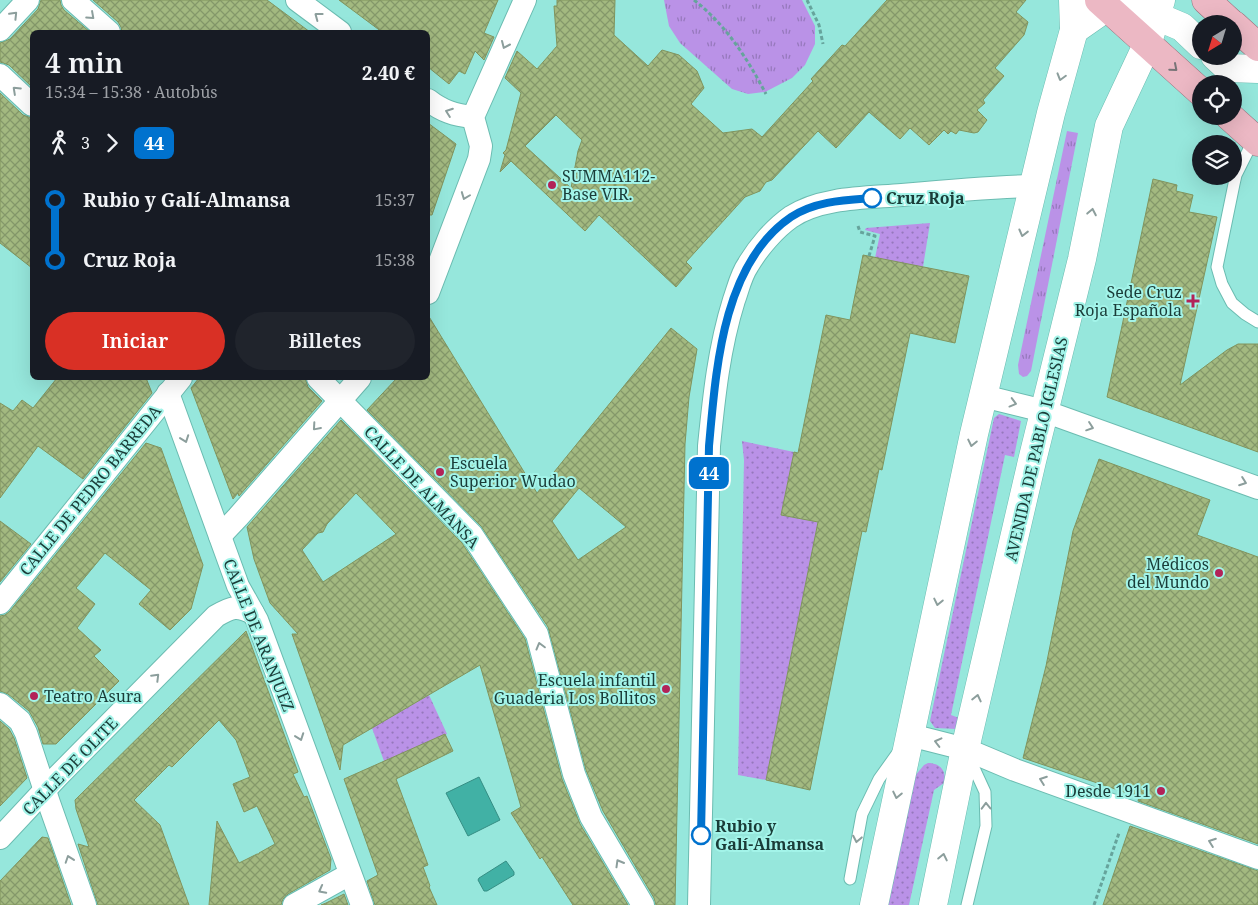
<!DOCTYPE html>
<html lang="es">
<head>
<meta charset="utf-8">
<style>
	body { margin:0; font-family:"Noto Serif",serif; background:#20242c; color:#f1f3f6; height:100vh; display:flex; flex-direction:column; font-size:19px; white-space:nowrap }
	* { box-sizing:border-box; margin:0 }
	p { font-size:16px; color:#9ea1a6 }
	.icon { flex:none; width:28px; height:28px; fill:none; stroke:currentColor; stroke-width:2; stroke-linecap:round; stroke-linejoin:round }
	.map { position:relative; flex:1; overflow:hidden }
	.details { position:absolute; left:30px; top:30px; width:400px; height:350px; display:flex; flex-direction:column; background:#171b24; border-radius:8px; box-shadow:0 5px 20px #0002 }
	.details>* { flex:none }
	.badge { padding:0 10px; border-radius:8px; font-size:18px; line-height:32px }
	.needle { width:32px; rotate:218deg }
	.fabs { position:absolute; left:1192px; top:15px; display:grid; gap:10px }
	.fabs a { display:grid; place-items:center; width:50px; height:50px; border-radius:50%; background:#171b24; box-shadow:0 5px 20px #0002; font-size:25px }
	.map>.badge { position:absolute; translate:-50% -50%; box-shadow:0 0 0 2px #fff }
	.legs { display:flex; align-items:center; gap:8px; height:55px; padding:0 15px; font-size:16px }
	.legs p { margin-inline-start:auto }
	.headline { display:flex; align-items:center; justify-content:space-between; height:85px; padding:0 15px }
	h1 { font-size:28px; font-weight:600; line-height:38px }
	.action { display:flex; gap:10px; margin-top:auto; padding:10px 15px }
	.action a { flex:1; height:58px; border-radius:30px; background:#d93025; color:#fff; font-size:20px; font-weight:600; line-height:58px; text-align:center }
	.action a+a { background:#20242c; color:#f1f3f6 }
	ul { padding:0 15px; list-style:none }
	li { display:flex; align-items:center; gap:18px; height:60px; font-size:19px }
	li i { display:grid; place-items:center; width:8px; height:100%; margin:0 6px; background:currentColor }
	li i::after { content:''; width:12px; height:12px; margin:-6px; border:4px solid; border-radius:50%; background:#171b24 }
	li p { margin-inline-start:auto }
	li:first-child i { background:linear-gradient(#0000 50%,currentColor 0) }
	li:last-child i { background:linear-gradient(currentColor 50%,#0000 0) }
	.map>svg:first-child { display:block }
	.grass { fill:url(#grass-tufts) }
	.park { fill:url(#park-dots) }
	.water { fill:#41b1a5; stroke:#358e84 }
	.building { fill:url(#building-cross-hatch); stroke:#80945d; fill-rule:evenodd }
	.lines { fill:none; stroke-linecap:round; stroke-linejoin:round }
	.service-casing { stroke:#6bbcb1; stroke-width:13 }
	.minor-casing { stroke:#6bbcb1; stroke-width:24 }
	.tertiary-casing { stroke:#6bbcb1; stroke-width:29 }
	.primary-casing { stroke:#9b6d7a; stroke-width:29 }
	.path { stroke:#66a49c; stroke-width:3; stroke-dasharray:4 2.5; stroke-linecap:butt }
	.service { stroke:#fff; stroke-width:11 }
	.minor { stroke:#fff; stroke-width:22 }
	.tertiary { stroke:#fff; stroke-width:28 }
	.primary { stroke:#ecb8c4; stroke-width:28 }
	.oneway { stroke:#8c9e9c }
	.oneway2 { stroke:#787477 }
	.line-1-casing { stroke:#fff; stroke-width:11 }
	.line-1 { stroke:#0072ce; stroke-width:8 }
	.poi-dot { fill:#b22358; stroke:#a3f4e9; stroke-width:2 }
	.stop-1-dot { fill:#fff; stroke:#0072ce; stroke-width:2.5 }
	.labels { text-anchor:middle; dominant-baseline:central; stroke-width:4; stroke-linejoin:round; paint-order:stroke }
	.poi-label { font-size:16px; fill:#1a3c38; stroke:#a3f4e9; text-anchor:end }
	.stop-label { font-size:16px; font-weight:bold; fill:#1a3c38; stroke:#a3f4e9; text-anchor:start }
	.street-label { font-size:16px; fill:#1a3c38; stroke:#a3f4e9 }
</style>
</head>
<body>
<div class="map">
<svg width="1258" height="905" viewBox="0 0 1258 905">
	<defs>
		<pattern id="grass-tufts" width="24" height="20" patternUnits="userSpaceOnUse" patternTransform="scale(1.25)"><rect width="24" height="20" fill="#ba92e7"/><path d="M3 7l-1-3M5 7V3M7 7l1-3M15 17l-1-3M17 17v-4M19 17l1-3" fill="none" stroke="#9678bc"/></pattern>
		<pattern id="park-dots" width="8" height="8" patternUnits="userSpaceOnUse" patternTransform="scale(1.25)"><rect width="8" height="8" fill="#ba92e7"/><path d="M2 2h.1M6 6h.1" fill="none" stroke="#9678bc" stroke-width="1.8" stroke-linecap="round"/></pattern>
		<pattern id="building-cross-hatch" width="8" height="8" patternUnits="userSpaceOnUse" patternTransform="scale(1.25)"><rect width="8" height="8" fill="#a3b980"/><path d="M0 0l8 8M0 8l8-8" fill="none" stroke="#84986a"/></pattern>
	</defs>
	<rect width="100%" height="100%" fill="#96e7dc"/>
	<g class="grass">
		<path d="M664,0H802L815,26V44L805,65L792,78L765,92L748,94L732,89L680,43L669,26Z"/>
		<path d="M1067,131L1078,133L1031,371L1027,376L1023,377L1019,374L1018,365Z"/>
	</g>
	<g class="park">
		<path d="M930,223L923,267L875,258L880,234L865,230L866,228Z"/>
		<path d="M999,414L1021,421L1014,457L1005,455L951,715L959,718L957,729L935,728L930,721L994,418Z"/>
		<path d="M742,441L794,452L781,515L818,522L766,780L738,775L744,460Z"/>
		<path d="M429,695L447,734L391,759L389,775L372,728Z"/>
		<path d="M928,763C941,763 947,772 944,783L934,790L909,905H887L914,777L924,765Z"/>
	</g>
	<g class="water">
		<path d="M479,777L500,820L468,836L446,793Z"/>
		<path d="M506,861L514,872V875L487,891H484L478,880L479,878Z"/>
	</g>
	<g class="building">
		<path d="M41,0H60L61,5L64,10L90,32H32V87L9,65L0,62V43L10,39L38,9Z"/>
		<path d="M93,0H267L310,32H122L121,27L118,22Z"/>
		<path d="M339,0H498L484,33L494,37L484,60L475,51L465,74L459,71L449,84L428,67V32H382Z"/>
		<path d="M557,0H615L614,35L648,66L662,50L679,55L697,71L704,88L691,104L723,133L752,129L762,137L813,81L811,79L842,45L845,46L887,0H1026L1016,12L1028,22L1024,35L995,68L1004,76L983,100L985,103L977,110L987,120L978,132L974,133L959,130L956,134L951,131L948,134L944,130L929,145L910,128L900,139L869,112L836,148L818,131L772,180L766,182L760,191L745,197L686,262L692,268L676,287L599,215L585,231L511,161L500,172L505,155L503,153L506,150L521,93L505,78L517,51L537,69L557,46L554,6H557ZM556,115L582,140L578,151L571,188L525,146Z"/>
		<path d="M0,93L23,115L32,118V268L0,243Z"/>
		<path d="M428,123L456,144L432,215H428Z"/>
		<path d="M1153,179L1177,185L1176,191L1193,195L1189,212L1217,217L1180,385L1227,350L1238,344H1258V452L1107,397Z"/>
		<path d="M863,255L969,276L955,343L910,333L882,470L879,469L866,532L862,531L810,790L766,780L818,522L781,515L794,452L798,453L826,315L850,320Z"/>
		<path d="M428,315L537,493L671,328L697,349L689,397L685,444L675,905H656L654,898L603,811L586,770L548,627L481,526L367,410L397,378H428ZM579,488L626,527L578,560L552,521Z"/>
		<path d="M57,378H146L152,393L83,479L38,446L0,498V403L13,411L22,400L33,408Z"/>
		<path d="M199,378H305L308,387L322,401L239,496L238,493L233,499L191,388Z"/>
		<path d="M341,420L462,543L525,639L562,779L580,824L628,905H573L542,857L540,859L511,813L521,807L480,665L343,745L340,770L292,634H298L270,603L254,559L247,527ZM356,493L396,534L323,582L302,550L318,533L323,532L327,524Z"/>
		<path d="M146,443L161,448L203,565L191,609L170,630L139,604L151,590L105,553L76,588L95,604L77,628L101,650L94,656L119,681L56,744H43L38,727L29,711L8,694L0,691V616L5,615L10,611Z"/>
		<path d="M1099,459L1210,500L1197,535L1258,557V844L1138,801L1139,797L1023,758L1046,666L1073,531Z"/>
		<path d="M0,521L31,544L0,582Z"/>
		<path d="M246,631L298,772L293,774L304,797L307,796L331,859L330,870L288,894L283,899L281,905H209L217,821L239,863L257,854H259V853L275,844L257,806L244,812L233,784L250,777L236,740L219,720L172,767L169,765L134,800L160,825L189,905H98L78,844L89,847L76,809L75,800Z"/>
		<path d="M0,721L9,729L14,738L27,778L0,806Z"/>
		<path d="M445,734L453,751L396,779L428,865L423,867L430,886L429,887L437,905H375L367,881L378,875L344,779Z"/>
		<path d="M1130,826L1258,871V905H1103Z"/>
		<path d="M42,837L48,838L71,905H0V881Z"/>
		<path d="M344,894L348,905H321L326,903Z"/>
	</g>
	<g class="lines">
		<defs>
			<g id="service">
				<path d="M1254,139L1236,175L1234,184L1217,267L1222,284L1232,303L1245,314L1258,322"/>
				<path d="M850,879L862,814L879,779L899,751"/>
				<path d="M967,905L986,826L985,792L968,755"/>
			</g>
			<g id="minor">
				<path d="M73,0L109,32"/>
				<path d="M297,0L340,32"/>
				<path d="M0,30L28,0"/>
				<path d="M0,75L32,105"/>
				<path d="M428,100C442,111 454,115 473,117"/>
				<path d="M428,293L479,159L481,146L473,117L525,0"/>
				<path d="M318,378L472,535L537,634L574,774L591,817L643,905"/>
				<path d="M168,393L238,586L257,620L362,905"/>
				<path d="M983,396L1044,411L1258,488"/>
				<path d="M220,536L238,517L360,378"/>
				<path d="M0,603L181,378"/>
				<path d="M0,704L20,721L26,733L49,803L85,905"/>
				<path d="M910,735L965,749L1015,770L1258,858"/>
				<path d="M0,838L57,777L216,616C232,607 236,605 253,613"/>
				<path d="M294,905L350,874"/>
				<path d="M699,905L709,446C714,396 719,348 734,300C738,289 741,275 748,265C758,248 774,229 791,217C821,197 867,198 902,195C946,191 990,187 1034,186"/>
			</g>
			<g id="tertiary">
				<path d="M1074,30L1107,7L1156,16L1182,27L1201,45"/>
				<path d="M1215,56L1228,68L1258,69"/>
				<path d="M874,905L974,434L1051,113L1074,30L1073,0"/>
				<path d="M933,905L965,749L1032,461L1082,259L1109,126L1147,45L1161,0"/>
			</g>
			<g id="primary">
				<path d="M1099,0L1201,92"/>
				<path d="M1206,0L1232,24"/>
				<path d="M1234,25L1258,47"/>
				<path d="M1229,116L1258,142"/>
			</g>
		</defs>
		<use href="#service" class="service-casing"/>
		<use href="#minor" class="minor-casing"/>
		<use href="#tertiary" class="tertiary-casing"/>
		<use href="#primary" class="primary-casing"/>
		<g class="path">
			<path d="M694,0C726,25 747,58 766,94"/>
			<path d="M807,0L819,25L823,44"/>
			<path d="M858,226L860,232L875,236L869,256"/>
			<path d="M1094,905L1119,833"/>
		</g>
		<use href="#service" class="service"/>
		<use href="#minor" class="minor"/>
		<use href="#tertiary" class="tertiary"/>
		<use href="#primary" class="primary"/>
	</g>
	<defs><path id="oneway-chevron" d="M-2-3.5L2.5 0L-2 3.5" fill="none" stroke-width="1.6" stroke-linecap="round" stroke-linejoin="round" transform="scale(1.25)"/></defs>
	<g class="oneway">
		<use href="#oneway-chevron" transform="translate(14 15) rotate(-46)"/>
		<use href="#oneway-chevron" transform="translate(91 16) rotate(42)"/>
		<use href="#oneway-chevron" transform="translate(318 16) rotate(-143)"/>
		<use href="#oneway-chevron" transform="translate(505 45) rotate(114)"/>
		<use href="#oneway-chevron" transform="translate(1061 77) rotate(106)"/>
		<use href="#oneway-chevron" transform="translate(16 90) rotate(-137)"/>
		<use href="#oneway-chevron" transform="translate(449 112) rotate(-160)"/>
		<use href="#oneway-chevron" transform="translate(465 196) rotate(111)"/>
		<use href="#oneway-chevron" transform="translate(1092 212) rotate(-79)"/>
		<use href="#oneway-chevron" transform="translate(1023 233) rotate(104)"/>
		<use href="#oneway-chevron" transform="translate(1013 403) rotate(15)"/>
		<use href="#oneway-chevron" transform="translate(316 427) rotate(131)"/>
		<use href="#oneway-chevron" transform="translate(1090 427) rotate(19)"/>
		<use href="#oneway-chevron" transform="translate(185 439) rotate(70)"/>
		<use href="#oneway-chevron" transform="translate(972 443) rotate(102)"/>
		<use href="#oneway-chevron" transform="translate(1243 482) rotate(20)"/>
		<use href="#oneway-chevron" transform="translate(938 602) rotate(102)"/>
		<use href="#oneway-chevron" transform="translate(540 646) rotate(-105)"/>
		<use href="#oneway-chevron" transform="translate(156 677) rotate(-45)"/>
		<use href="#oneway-chevron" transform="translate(977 698) rotate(-77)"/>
		<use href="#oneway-chevron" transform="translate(300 737) rotate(70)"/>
		<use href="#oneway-chevron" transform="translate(938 742) rotate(-166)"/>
		<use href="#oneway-chevron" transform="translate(1043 780) rotate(-160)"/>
		<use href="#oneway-chevron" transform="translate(897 795) rotate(102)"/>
		<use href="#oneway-chevron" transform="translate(986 806) rotate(-91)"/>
		<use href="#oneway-chevron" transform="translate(857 839) rotate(101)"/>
		<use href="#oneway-chevron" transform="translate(1212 842) rotate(-160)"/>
		<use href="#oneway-chevron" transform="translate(943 857) rotate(-78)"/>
		<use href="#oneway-chevron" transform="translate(69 859) rotate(-109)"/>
		<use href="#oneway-chevron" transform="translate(619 863) rotate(-120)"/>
		<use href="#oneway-chevron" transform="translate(322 890) rotate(152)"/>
	</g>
	<use class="oneway2" href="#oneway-chevron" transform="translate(1174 68) rotate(41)"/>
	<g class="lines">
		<defs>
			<path id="line-1" d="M701,835L709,446C716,370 722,264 791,217C815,201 845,200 872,198"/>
		</defs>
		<use href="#line-1" class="line-1-casing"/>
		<use href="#line-1" class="line-1"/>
	</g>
	<g class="poi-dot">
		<circle cx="552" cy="185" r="5"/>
		<path d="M1190.5 293.5h5v5h5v5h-5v5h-5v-5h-5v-5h5z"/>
		<circle cx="440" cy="472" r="5"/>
		<circle cx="1219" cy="573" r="5"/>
		<circle cx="666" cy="689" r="5"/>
		<circle cx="34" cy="696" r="5"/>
		<circle cx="1161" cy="791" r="5"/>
	</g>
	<g class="stop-1-dot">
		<circle cx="872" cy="198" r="9"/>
		<circle cx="701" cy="835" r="9"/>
	</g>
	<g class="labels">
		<g class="poi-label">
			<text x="562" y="176" text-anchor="start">SUMMA112-<tspan x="562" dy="18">Base VIR.</tspan></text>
			<text x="1182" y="292">Sede Cruz<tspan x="1182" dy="18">Roja Española</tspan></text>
			<text x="450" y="463" text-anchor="start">Escuela<tspan x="450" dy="18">Superior Wudao</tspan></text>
			<text x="1209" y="564">Médicos<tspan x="1209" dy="18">del Mundo</tspan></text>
			<text x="656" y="680">Escuela infantil<tspan x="656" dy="18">Guaderia Los Bollitos</tspan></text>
			<text x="44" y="696" text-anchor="start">Teatro Asura</text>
			<text x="1151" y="791">Desde 1911</text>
		</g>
		<g class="stop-label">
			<text x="886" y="198">Cruz Roja</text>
			<text x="715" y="826">Rubio y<tspan x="715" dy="18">Galí-Almansa</tspan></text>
		</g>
		<g class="street-label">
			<text transform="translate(1036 449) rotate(-77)">AVENIDA DE PABLO IGLESIAS</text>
			<text transform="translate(422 487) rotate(47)">CALLE DE ALMANSA</text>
			<text transform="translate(90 490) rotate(-51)">CALLE DE PEDRO BARREDA</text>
			<text transform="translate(259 635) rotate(68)">CALLE DE ARANJUEZ</text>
			<text transform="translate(70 766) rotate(-46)">CALLE DE OLITE</text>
		</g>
	</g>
</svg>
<div class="fabs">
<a><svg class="needle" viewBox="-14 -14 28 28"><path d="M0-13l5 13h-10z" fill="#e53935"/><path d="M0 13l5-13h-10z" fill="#9ea1a6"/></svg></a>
<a><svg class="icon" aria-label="locate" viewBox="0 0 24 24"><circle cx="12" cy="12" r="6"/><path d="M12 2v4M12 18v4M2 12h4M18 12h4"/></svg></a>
<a><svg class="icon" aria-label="layers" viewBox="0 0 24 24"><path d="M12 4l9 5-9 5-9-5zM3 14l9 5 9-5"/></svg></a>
</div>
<b class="badge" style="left:709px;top:473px;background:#0072ce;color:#fff">44</b>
<section class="details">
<div class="headline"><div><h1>4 min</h1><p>15:34 – 15:38 · Autobús</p></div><b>2.40 €</b></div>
<div class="legs"><svg class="icon" aria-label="walk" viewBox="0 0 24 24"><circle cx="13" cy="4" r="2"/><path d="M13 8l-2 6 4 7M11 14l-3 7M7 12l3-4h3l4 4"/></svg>3<svg class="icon" aria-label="forward" viewBox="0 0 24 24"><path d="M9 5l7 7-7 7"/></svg><b class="badge" style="background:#0072ce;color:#fff">44</b></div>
<ul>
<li><i style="color:#0072ce"></i><b>Rubio y Galí-Almansa</b><p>15:37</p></li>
<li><i style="color:#0072ce"></i><b>Cruz Roja</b><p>15:38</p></li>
</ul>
<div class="action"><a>Iniciar</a><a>Billetes</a></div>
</section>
</div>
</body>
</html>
